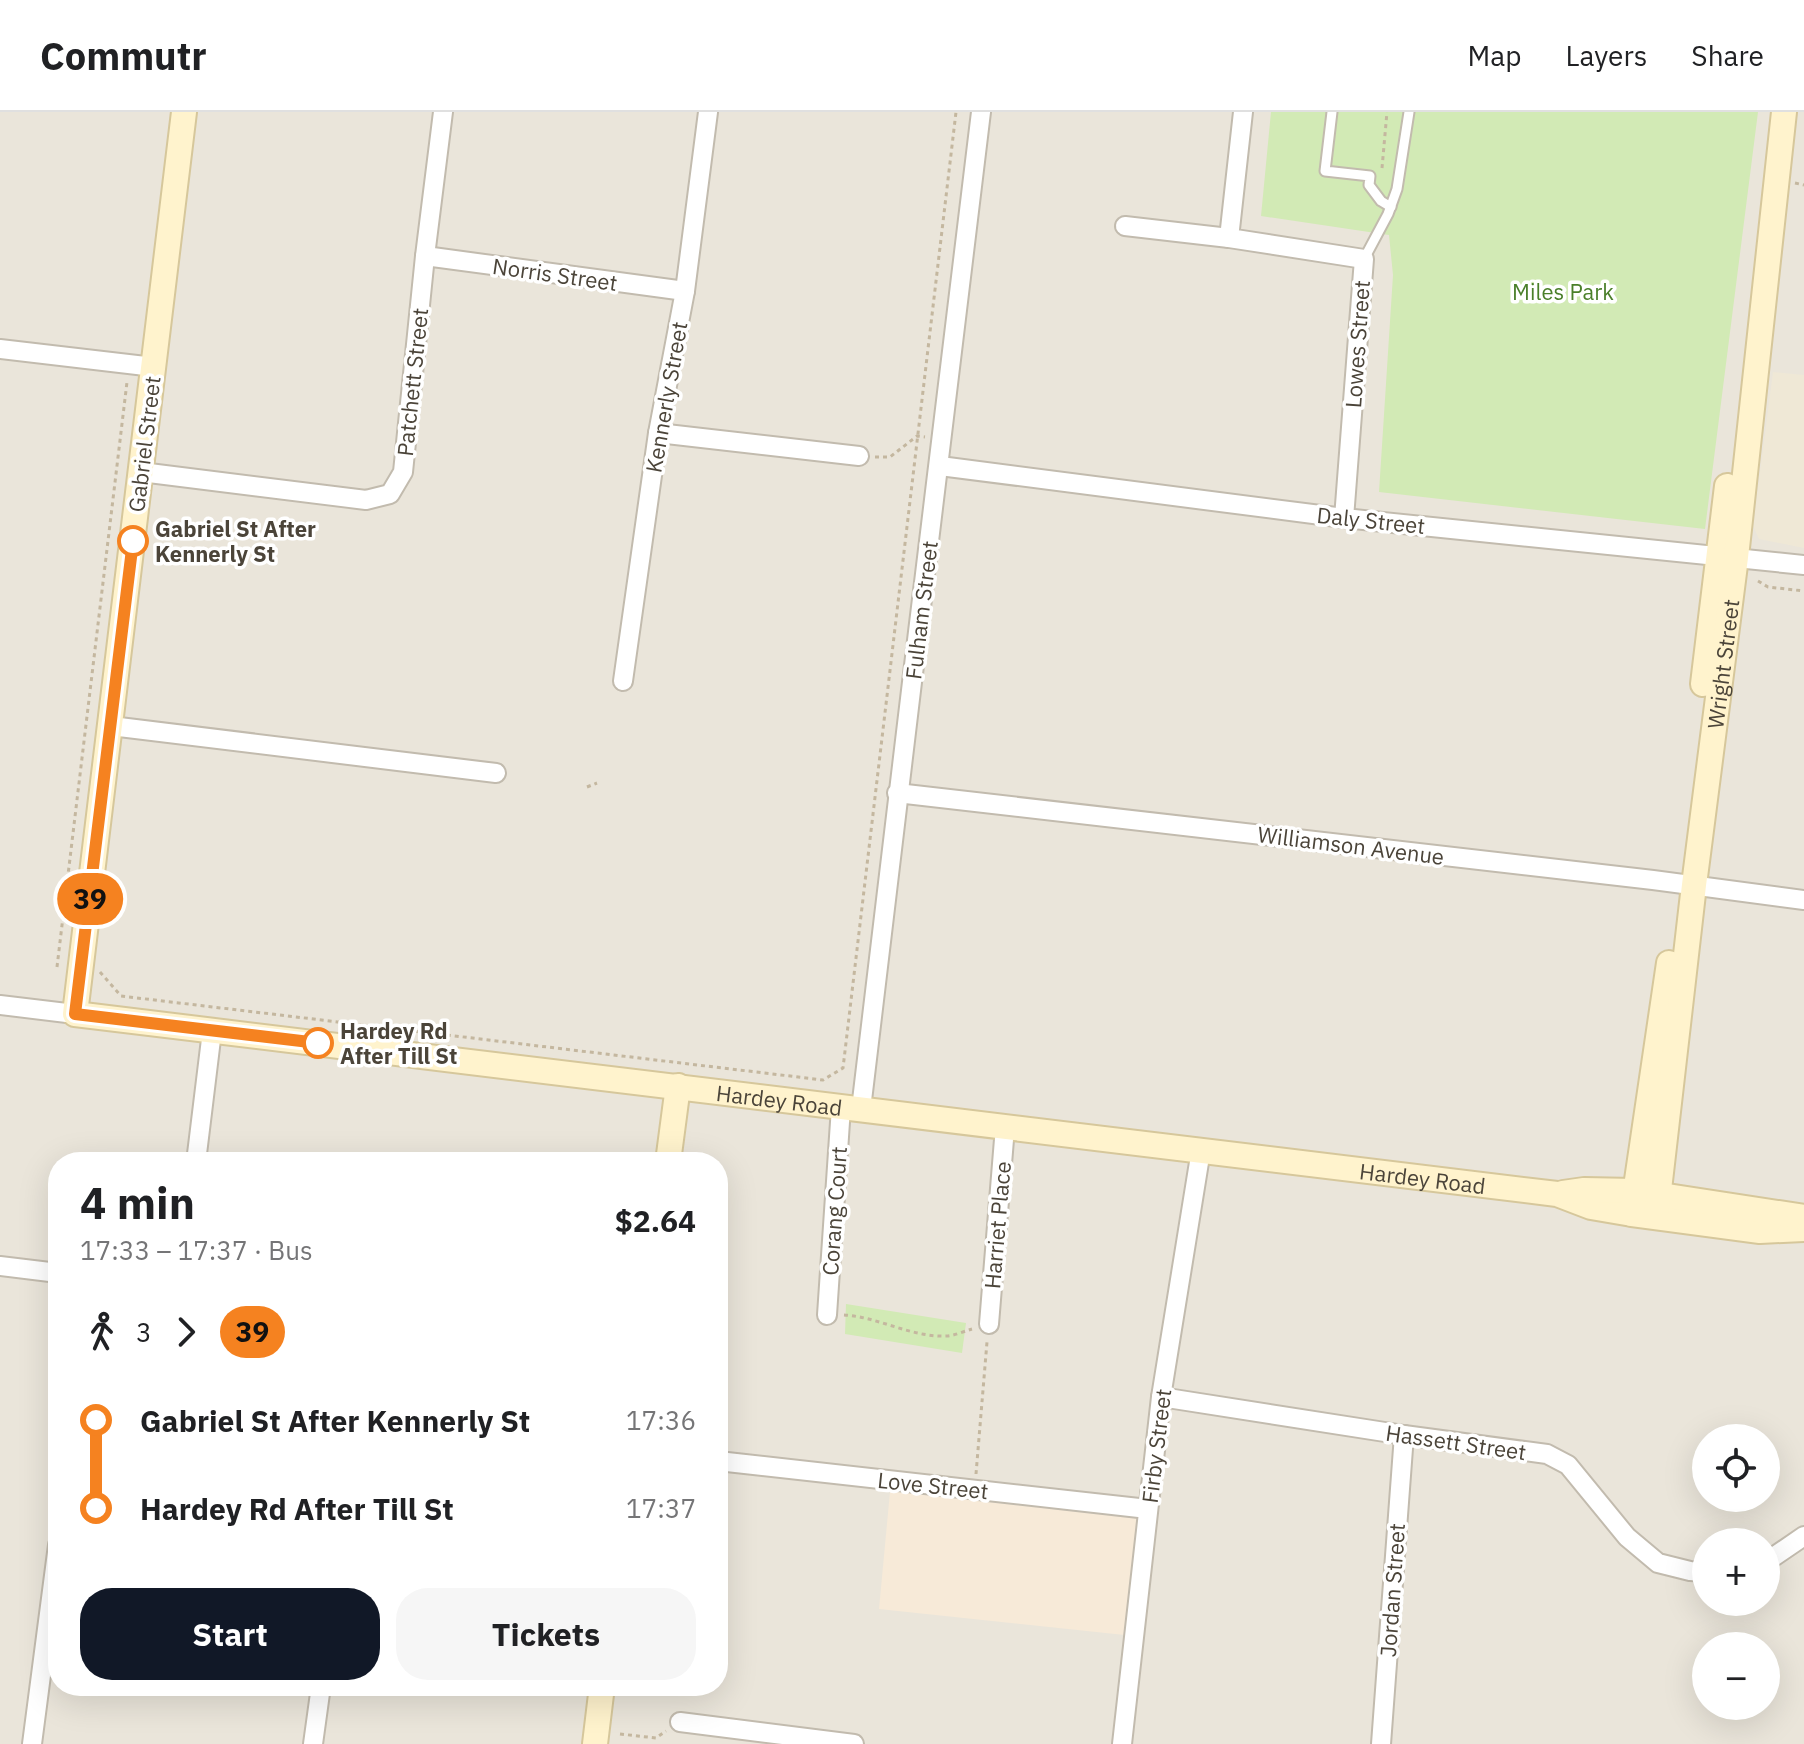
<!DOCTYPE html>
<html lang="en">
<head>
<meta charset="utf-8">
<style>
	body { margin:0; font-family:"IBM Plex Sans",sans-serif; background:#f6f6f6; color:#202124; height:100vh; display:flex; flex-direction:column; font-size:30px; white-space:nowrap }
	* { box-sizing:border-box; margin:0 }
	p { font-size:26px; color:#757577 }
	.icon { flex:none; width:44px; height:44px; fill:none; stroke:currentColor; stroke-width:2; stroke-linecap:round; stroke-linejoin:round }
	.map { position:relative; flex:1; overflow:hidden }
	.details { position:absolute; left:48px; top:1040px; width:680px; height:544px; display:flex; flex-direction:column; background:#fff; border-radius:32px; box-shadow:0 8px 32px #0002 }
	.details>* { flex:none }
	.badge { padding:0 16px; border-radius:26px; font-size:28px; line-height:52px }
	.controls { position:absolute; left:1692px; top:1312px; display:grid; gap:16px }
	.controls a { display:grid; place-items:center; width:88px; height:88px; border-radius:50%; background:#fff; box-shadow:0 8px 32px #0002; font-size:40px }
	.map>.badge { position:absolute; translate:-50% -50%; box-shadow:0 0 0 4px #fff }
	.legs { display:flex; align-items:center; gap:12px; height:88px; padding:0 32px; font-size:26px }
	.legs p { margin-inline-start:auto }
	.summary { display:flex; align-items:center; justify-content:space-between; height:136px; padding:0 32px }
	h1 { font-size:44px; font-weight:800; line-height:60px }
	.cta { display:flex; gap:16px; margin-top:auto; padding:16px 32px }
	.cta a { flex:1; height:92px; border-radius:32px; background:#111827; color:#fff; font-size:32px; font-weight:800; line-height:92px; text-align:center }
	.cta a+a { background:#f6f6f6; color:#202124 }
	ul { padding:0 32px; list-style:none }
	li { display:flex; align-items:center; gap:28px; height:88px; font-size:30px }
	li i { display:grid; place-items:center; width:12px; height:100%; margin:0 10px; background:currentColor }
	li i::after { content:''; width:20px; height:20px; margin:-10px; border:6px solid; border-radius:50%; background:#fff }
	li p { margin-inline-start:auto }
	li:first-child i { background:linear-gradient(#0000 50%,currentColor 0) }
	li:last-child i { background:linear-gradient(currentColor 50%,#0000 0) }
	header { display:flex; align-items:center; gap:48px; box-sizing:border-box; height:112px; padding:0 40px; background:#fff; border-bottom:2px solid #e0e0e0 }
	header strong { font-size:38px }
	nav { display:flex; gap:44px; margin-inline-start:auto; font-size:28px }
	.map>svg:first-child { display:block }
	.residential { fill:#eae5da; fill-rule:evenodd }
	.commercial { fill:#f7ead8 }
	.education { fill:#efe8d6 }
	.green { fill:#d2eab5 }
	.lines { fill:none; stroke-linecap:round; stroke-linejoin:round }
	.lane-casing { stroke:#c2bbae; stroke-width:13 }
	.street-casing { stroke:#c2bbae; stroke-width:22 }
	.secondary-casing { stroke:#d6c79b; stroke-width:28 }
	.path { stroke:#c4b79f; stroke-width:3; stroke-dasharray:4 4; stroke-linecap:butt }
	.lane { stroke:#fff; stroke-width:9 }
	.street { stroke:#fff; stroke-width:18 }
	.secondary { stroke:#fff3cd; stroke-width:24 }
	.line-1-casing { stroke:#fff; stroke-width:18 }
	.line-1 { stroke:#f58220; stroke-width:12 }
	.stop-1-dot { fill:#fff; stroke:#f58220; stroke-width:4 }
	.labels { text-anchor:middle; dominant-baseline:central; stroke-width:7; stroke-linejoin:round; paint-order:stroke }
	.street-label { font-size:22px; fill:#4b4439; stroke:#fff }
	.park-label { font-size:22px; fill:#4a7f2a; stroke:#fff }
	.stop-label { font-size:22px; font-weight:bold; fill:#4b4439; stroke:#fff; text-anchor:start }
</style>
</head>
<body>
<header>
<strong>Commutr</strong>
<nav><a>Map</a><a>Layers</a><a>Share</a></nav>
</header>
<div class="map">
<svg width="1804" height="1632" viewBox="0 0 1804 1632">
	<rect width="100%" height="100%" fill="#f6f3ec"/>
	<path class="residential" d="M0,0H1804V1632H0ZM58,1050H718V1574H58ZM1706,1326H1766V1386H1706ZM1706,1430H1766V1490H1706ZM1706,1534H1766V1594H1706Z"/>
	<path class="commercial" d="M891,1369L1148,1397L1134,1524L879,1497Z"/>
	<path class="education" d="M1773,260L1804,263V436L1759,427L1753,414Z"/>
	<g class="green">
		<path d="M1271,0H1758L1705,417L1379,380L1393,163L1389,123L1261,104Z"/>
		<path d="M846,1192L966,1211L962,1241L845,1222Z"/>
	</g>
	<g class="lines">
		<defs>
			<g id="lane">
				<path d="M1332,0L1325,59L1370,64L1369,73L1381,89L1391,95"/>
				<path d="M1364,147L1388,102L1397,77L1409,0"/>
			</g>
			<g id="street">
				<path d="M1243,0L1229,126L1364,147L1344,406"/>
				<path d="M1125,114L1229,126"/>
				<path d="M425,144L685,179"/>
				<path d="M0,237L154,255"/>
				<path d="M658,321L859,344"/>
				<path d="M940,354L1344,406L1804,453"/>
				<path d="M141,360L366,388L390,382L403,360L425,144L443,0"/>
				<path d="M623,569L658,321L685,179L708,0"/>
				<path d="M111,614L496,661"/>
				<path d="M897,681L1653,768L1804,788"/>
				<path d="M0,893L75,902"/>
				<path d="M861,997C899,664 942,333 981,0"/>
				<path d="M196,1050L212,919"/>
				<path d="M0,1154L58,1161"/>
				<path d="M827,1203L841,995"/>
				<path d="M989,1212L1005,1015"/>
				<path d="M1161,1285L1404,1323L1547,1342L1568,1353L1627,1425L1658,1451L1690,1459L1706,1460"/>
				<path d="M718,1349L1148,1397"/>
				<path d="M1766,1450L1804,1424"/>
				<path d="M680,1610L854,1632"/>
				<path d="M32,1632L58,1433"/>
				<path d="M313,1632L321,1574"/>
				<path d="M1122,1632L1161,1285L1201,1038"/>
				<path d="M1381,1632L1404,1323"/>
			</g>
			<g id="secondary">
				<path id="s1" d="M184,0L75,902L1557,1082L1591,1095L1632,1102L1760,1119L1804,1117"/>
				<path d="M1703,572L1727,374"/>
				<path d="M668,1050L678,974"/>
				<path d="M1563,1081L1584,1078L1635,1079L1804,1105"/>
				<path d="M1632,1102L1669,851"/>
				<path id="s2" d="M1656,1104L1694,773L1736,445L1784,0"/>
				<path d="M595,1632L602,1574"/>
			</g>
		</defs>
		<use href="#lane" class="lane-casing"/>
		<use href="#street" class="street-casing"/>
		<use href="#secondary" class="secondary-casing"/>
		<g class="path">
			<path d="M1382,56L1387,0"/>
			<path d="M1795,71L1804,73"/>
			<path d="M875,345H890L917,324L925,325"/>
			<path d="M1758,469L1768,475L1804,479"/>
			<path d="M587,675L597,671"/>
			<path d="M57,855L127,270"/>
			<path d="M100,860L121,884L823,968L843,956L956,0"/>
			<path d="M844,1203C879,1205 912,1226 948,1224C956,1223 965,1219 972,1217"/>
			<path d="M976,1362L987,1230"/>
			<path d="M620,1622L656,1626L666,1619"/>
		</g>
		<use href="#lane" class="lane"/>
		<use href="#street" class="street"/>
		<use href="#secondary" class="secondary"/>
	</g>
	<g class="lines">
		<defs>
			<path id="line-1" d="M133,429L75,902L318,931"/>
		</defs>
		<use href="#line-1" class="line-1-casing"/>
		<use href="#line-1" class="line-1"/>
	</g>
	<g class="stop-1-dot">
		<circle cx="133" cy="429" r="14"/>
		<circle cx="318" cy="931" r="14"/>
	</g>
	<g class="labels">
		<g class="street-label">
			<text transform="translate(555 162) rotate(8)">Norris Street</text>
			<text transform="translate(1357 232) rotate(-86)">Lowes Street</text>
			<text transform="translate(412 270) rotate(-84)">Patchett Street</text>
			<text transform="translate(666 285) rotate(-80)">Kennerly Street</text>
			<text transform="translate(144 332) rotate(-83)">Gabriel Street</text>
			<text transform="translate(1371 408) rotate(6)">Daly Street</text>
			<text transform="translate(921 498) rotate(-83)">Fulham Street</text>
			<text stroke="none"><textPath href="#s2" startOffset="556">Wright Street</textPath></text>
			<text transform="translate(1351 733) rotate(7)">Williamson Avenue</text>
			<text stroke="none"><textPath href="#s1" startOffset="1618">Hardey Road</textPath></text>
			<text stroke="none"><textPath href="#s1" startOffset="2266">Hardey Road</textPath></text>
			<text transform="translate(834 1099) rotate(-86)">Corang Court</text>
			<text transform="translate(997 1113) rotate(-85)">Harriet Place</text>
			<text transform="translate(1456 1330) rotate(8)">Hassett Street</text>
			<text transform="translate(1156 1334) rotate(-83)">Firby Street</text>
			<text transform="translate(933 1373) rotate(6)">Love Street</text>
			<text transform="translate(1392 1478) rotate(-86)">Jordan Street</text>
		</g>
		<g class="park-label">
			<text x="1563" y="179">Miles Park</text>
		</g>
		<g class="stop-label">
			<text x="155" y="416">Gabriel St After<tspan x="155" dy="25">Kennerly St</tspan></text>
			<text x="340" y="918">Hardey Rd<tspan x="340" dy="25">After Till St</tspan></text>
		</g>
	</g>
</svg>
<div class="controls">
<a><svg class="icon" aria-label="locate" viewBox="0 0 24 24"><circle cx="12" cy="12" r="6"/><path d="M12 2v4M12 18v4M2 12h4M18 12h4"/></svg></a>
<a>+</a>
<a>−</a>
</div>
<b class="badge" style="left:90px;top:787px;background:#f58220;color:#111">39</b>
<section class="details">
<div class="summary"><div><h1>4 min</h1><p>17:33 – 17:37 · Bus</p></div><b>$2.64</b></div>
<div class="legs"><svg class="icon" aria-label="walk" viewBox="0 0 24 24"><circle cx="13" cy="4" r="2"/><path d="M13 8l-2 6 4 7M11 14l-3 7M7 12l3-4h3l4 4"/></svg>3<svg class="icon" aria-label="forward" viewBox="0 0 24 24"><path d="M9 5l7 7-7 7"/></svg><b class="badge" style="background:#f58220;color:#111">39</b></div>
<ul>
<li><i style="color:#f58220"></i><b>Gabriel St After Kennerly St</b><p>17:36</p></li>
<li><i style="color:#f58220"></i><b>Hardey Rd After Till St</b><p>17:37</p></li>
</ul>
<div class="cta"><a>Start</a><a>Tickets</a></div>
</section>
</div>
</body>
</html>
